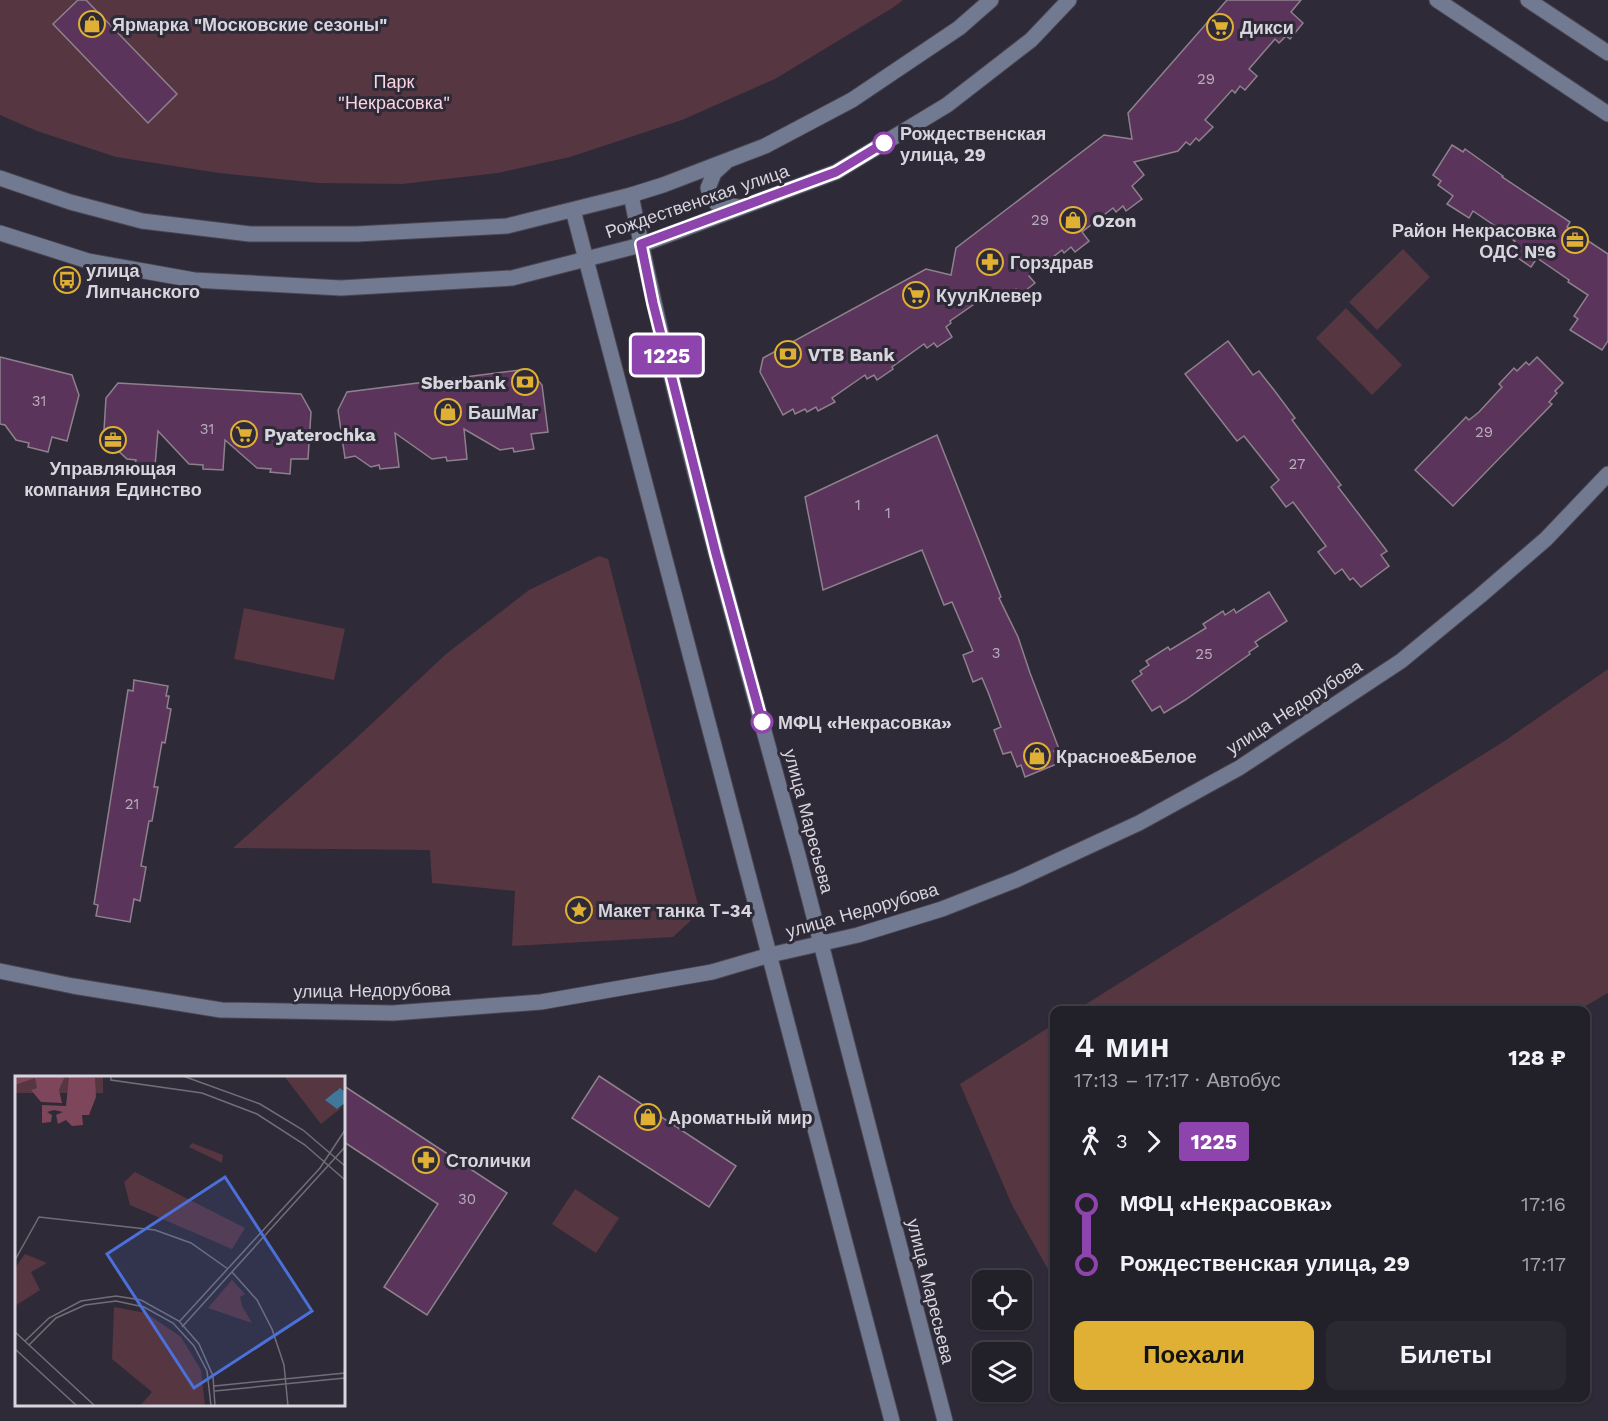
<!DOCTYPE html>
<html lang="ru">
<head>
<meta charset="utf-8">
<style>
	body { margin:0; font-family:"Work Sans",sans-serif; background:#2a2831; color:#f1f3f6; height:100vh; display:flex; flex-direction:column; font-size:22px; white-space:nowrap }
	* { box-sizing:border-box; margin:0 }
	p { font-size:20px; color:#a2a3a8 }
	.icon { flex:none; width:33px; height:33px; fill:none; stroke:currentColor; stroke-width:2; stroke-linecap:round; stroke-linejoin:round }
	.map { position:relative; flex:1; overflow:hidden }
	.details { position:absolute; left:1050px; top:1006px; width:540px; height:396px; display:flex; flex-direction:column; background:#222029; border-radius:12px; box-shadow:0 2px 4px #0004,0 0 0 2px #3f3e46 }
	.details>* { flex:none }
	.badge { padding:0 12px; border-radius:4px; font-size:21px; line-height:39px }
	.tools { position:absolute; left:972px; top:1270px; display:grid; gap:12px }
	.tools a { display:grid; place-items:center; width:60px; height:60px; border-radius:12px; background:#222029; box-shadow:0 2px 4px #0004,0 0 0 2px #3f3e46; font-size:30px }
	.map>.badge { position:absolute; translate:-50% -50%; box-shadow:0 0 0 3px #fff }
	.legs { display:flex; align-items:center; gap:9px; height:66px; padding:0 24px; font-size:20px }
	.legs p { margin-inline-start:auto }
	.overview { display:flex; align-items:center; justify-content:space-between; height:102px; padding:0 24px }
	h1 { font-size:33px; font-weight:600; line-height:45px }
	.action { display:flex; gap:12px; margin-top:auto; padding:12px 24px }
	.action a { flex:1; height:69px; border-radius:12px; background:#dfb034; color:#111; font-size:24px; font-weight:600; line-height:69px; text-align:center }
	.action a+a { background:#2a2831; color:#f1f3f6 }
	ul { padding:0 24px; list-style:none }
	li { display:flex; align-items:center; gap:21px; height:60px; font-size:22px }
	li i { display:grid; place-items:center; width:9px; height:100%; margin:0 8px; background:currentColor }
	li i::after { content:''; width:15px; height:15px; margin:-8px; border:4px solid; border-radius:50%; background:#222029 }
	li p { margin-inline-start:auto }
	li:first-child i { background:linear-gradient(#0000 50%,currentColor 0) }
	li:last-child i { background:linear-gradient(currentColor 50%,#0000 0) }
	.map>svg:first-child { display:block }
	.green { fill:#563641 }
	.building { fill:#5a345a; stroke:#8e818d; stroke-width:1.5 }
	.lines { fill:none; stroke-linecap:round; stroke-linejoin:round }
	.minor-casing { stroke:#494552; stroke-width:17 }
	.minor { stroke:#717a90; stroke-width:15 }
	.line-1-casing { stroke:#fff; stroke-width:14 }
	.line-1 { stroke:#8e44ad; stroke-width:9 }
	.stop-1-dot { fill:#fff; stroke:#8e44ad; stroke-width:3 }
	.labels { text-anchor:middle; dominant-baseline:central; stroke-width:6; stroke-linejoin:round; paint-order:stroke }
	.number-label { font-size:15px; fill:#b8adbc }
	.poi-label { font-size:18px; font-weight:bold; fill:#d7d5dd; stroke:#2e2a37; text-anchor:start }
	.park-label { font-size:18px; fill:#fad5e0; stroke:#2e2a37 }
	.stop-label { font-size:18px; font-weight:bold; fill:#d7d5dd; stroke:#2e2a37; text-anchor:start }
	.street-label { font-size:18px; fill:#d7d5dd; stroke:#2e2a37 }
	.inset-road { fill:none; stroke:#726e79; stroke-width:1.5 }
	.view { fill:#4c70d9; fill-opacity:0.15; stroke:#4c70d9; stroke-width:3 }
	.inset-edge { fill:none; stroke:#d7d5dd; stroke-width:3 }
</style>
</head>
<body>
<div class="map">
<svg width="1608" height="1421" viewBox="0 0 1608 1421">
	<rect width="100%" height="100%" fill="#2e2a37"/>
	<g class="green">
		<path d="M0,0H903L894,7L775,79L682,120L570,157L498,173L402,184L319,183L219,173L116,157L37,131L0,115Z"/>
		<path d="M1403,249L1430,277L1377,330L1349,302Z"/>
		<path d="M1346,308L1402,365L1372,395L1316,338Z"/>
		<path d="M599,556L608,559L700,912L673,937L512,946L515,891L432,883L430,850L233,848L351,743L446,654L529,590Z"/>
		<path d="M244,608L345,629L334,680L234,659Z"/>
		<path d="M1608,669V993L1577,1011H1075L1506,740Z"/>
		<path d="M1054,1024V1280L1012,1205L960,1084Z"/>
		<path d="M575,1189L619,1218L596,1253L552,1224Z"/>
	</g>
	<g class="building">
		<path d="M78,0H86L177,94L148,123L53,24Z"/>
		<path d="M1227,0H1301L1291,12L1303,23L1290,39L1286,36L1279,43L1275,39L1249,69L1257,76L1245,90L1240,86L1235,93L1232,90L1205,120L1213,127L1199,141L1196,138L1190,145L1186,142L1178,151L1134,162L1144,175L1132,186L1142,199L1126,211L1123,206L1116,212L1113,208L1082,232L1089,241L1075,252L1071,247L1064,253L1062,250L1029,276L1035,283L1020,295L1016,289L1009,295L1007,292L998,299L996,296L986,303L983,298L950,321L951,323L946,327L952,337L937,347L934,343L927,348L924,344L892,367L893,369L877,380L874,375L867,379L865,375L832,398L835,402L818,411L816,407L807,412L805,409L795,414L793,409L783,415L760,372L763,358L926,269L951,275L956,248L1104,135L1132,139L1128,113Z"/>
		<path d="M1452,145L1463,152L1465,149L1503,176L1502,177L1570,222L1567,227L1608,254V341L1602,350L1570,330L1578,319L1574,316L1588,295L1568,282L1569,280L1537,258L1531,267L1508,251L1515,241L1503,234L1504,232L1473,211L1469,218L1447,204L1453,196L1438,185L1441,181L1433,175Z"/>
		<path d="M1228,341L1253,375L1259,371L1274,390L1295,418L1292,420L1341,485L1338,487L1387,551L1381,555L1389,566L1361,587L1353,578L1350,580L1342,569L1335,574L1318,552L1326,546L1293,502L1286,507L1271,487L1279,480L1244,436L1237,441L1185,374Z"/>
		<path d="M0,357L72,375L79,395L67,441L52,437L48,452L28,447L29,443L16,440L5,425L0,424Z"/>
		<path d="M1537,357L1563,383L1555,391L1557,393L1549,402L1552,404L1453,506L1415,470L1466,417L1469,420L1479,412L1502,387L1499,384L1514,368L1517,371L1526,362L1529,365Z"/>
		<path d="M528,369L542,385L548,432L531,434L534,449L514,452L513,448L500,450L464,429L467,459L447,461L446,457L432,459L395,433L399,467L380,469L379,465L371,467L355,456L345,458L338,410L347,392Z"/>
		<path d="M118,383L301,394L311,412L308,459H291L290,474L270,472L271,469L257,468L225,440L223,470L203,469V465L189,464L158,431L155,466L135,464L136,460L127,459L114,447L103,446L106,398Z"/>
		<path d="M937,435L1001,597L999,598L1018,637L1030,673L1059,749L1054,751L1059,763L1025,777L1021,765L1017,767L1011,752L1003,754L994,730L1001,727L988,692L982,678L973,682L963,655L973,651L952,602L944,605L922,550L823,590L805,497Z"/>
		<path d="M1269,592L1287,621L1255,642L1258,646L1249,652L1250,654L1185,700L1164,713L1160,706L1152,711L1132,681L1142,674L1140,671L1149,665L1146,661L1168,647L1170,650L1206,628L1203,624L1223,611L1225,615L1234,609L1236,613Z"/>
		<path d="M134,680L168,686L166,696H169L167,708L171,709L165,743L162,742L154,787H158L152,821H149L141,866L146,867L140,901L134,899L130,922L96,916L98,905L94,904L128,690L133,691Z"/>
		<path d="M599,1076L736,1166L709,1207L572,1118Z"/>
		<path d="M344,1086L507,1193L427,1315L384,1287L438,1204L344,1142Z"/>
	</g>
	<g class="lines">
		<defs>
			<g id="minor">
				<path d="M1437,0L1608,114"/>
				<path d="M1528,0L1608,53"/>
				<path d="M725,163L714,173L708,188L711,196L717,204L739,207"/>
				<path d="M0,178L70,202L142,221L250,234H357L507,226L631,195L663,185L765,146L852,100L959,28L991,0"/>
				<path d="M631,195C676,417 738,636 798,855C848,1043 896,1232 945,1421"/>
				<path d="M573,210L892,1421"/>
				<path d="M0,233L88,261L194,280L341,288L512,278L641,245L836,172L947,105L1031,40L1069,0"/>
				<path d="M0,971L73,986L221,1010L393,1013L541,1002L712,972L770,955L858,935L942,909L1016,880L1139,823L1239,768L1401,661L1480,596L1546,539L1608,474"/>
			</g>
		</defs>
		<use href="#minor" class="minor-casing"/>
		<use href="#minor" class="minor"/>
	</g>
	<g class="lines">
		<defs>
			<path id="line-1" d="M762,722L716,554L653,303L641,244L836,172L884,143"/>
		</defs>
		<use href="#line-1" class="line-1-casing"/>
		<use href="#line-1" class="line-1"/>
	</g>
	<defs>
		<symbol id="shop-ring" viewBox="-11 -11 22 22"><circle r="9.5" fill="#2e2a37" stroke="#dfb034" stroke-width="1.5"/><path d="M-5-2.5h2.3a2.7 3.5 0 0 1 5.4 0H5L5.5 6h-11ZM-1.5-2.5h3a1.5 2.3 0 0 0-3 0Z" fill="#dfb034"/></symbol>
		<symbol id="supermarket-ring" viewBox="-11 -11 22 22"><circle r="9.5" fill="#2e2a37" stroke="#dfb034" stroke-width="1.5"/><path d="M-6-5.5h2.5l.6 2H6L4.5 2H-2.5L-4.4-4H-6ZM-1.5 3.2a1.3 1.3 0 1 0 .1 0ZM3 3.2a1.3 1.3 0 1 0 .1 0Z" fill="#dfb034"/></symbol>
		<symbol id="office-ring" viewBox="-11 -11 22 22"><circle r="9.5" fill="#2e2a37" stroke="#dfb034" stroke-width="1.5"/><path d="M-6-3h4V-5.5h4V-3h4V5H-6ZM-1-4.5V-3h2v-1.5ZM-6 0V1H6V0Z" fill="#dfb034"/></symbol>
		<symbol id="pharmacy-ring" viewBox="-11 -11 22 22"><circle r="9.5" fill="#2e2a37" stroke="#dfb034" stroke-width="1.5"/><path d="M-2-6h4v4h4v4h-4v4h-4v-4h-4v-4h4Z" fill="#dfb034"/></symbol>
		<symbol id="bus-ring" viewBox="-11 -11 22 22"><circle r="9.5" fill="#2e2a37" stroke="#dfb034" stroke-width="1.5"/><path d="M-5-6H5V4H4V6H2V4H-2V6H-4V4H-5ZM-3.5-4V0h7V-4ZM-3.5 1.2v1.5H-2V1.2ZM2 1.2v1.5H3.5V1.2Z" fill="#dfb034"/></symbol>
		<symbol id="bank-ring" viewBox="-11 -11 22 22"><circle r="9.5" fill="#2e2a37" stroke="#dfb034" stroke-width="1.5"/><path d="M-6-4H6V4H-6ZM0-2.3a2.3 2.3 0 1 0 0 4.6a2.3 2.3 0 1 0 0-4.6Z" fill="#dfb034"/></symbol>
		<symbol id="sight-ring" viewBox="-11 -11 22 22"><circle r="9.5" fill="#2e2a37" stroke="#dfb034" stroke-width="1.5"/><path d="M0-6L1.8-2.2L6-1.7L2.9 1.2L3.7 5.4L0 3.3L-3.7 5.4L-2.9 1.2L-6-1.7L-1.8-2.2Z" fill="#dfb034"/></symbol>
	</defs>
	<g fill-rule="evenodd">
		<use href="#shop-ring" x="77" y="9" width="30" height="30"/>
		<use href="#supermarket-ring" x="1205" y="12" width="30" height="30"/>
		<use href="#shop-ring" x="1058" y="205" width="30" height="30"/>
		<use href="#office-ring" x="1560" y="225" width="30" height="30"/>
		<use href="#pharmacy-ring" x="975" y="247" width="30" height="30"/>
		<use href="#bus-ring" x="52" y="265" width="30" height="30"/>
		<use href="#supermarket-ring" x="901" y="280" width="30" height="30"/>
		<use href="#bank-ring" x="773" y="339" width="30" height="30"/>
		<use href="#bank-ring" x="510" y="367" width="30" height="30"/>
		<use href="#shop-ring" x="433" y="397" width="30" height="30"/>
		<use href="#supermarket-ring" x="229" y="419" width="30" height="30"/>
		<use href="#office-ring" x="98" y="425" width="30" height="30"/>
		<use href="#shop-ring" x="1022" y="741" width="30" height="30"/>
		<use href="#sight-ring" x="564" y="895" width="30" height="30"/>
		<use href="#shop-ring" x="633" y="1102" width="30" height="30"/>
		<use href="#pharmacy-ring" x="411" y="1145" width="30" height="30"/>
	</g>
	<g class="stop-1-dot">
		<circle cx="884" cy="143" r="10"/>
		<circle cx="762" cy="722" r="10"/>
	</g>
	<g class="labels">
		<g class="number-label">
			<text x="1206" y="79">29</text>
			<text x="1040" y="220">29</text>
			<text x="39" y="401">31</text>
			<text x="207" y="429">31</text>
			<text x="1484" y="432">29</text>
			<text x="1297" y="464">27</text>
			<text x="858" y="505">1</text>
			<text x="888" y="513">1</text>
			<text x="996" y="653">3</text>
			<text x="1204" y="654">25</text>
			<text x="132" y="804">21</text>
			<text x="467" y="1199">30</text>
		</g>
		<g class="poi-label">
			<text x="112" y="24">Ярмарка "Московские сезоны"</text>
			<text x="1240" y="27">Дикси</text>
			<text x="1092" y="220">Ozon</text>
			<text x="1556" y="230" text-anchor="end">Район Некрасовка<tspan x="1556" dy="21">ОДС №6</tspan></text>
			<text x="1010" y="262">Горздрав</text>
			<text x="86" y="270">улица<tspan x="86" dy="21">Липчанского</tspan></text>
			<text x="936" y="295">КуулКлевер</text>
			<text x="808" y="354">VTB Bank</text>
			<text x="506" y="382" text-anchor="end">Sberbank</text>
			<text x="468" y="412">БашМаг</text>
			<text x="264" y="434">Pyaterochka</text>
			<text x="113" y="468" text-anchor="middle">Управляющая<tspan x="113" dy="21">компания Единство</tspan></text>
			<text x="1056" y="756">Красное&amp;Белое</text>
			<text x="598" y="910">Макет танка Т-34</text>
			<text x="668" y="1117">Ароматный мир</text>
			<text x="446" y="1160">Столички</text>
		</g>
		<g class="park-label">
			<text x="394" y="81">Парк<tspan x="394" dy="21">"Некрасовка"</tspan></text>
		</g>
		<g class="stop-label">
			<text x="900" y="133">Рождественская<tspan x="900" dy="21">улица, 29</tspan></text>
			<text x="778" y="722">МФЦ «Некрасовка»</text>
		</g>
		<g class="street-label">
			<text transform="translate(697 201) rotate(-19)">Рождественская улица</text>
			<text transform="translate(1294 707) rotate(-33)">улица Недорубова</text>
			<text transform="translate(809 821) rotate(75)">улица Маресьева</text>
			<text transform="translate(862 910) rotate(-16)">улица Недорубова</text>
			<text transform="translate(372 990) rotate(-1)">улица Недорубова</text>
			<text transform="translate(931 1291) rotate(76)">улица Маресьева</text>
		</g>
	</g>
	<g transform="translate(15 1076)">
		<rect width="330" height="330" fill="#2e2a37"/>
		<path d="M0,0H88V17H0ZM269,0H330V16L322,13L318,28L324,32L330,29L306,48ZM177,67L208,79L207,87L174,71ZM120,96L230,152L217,173L115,129L109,106ZM10,178L32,187L16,196L25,214L0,230V192ZM217,204L230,218L225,221L227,230L237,247L193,232ZM99,231L131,237L166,261L186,294L190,330H125L137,316L97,283Z" fill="#563641"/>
		<path d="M0,0H50L44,14L47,27L26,26L16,14L22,12L20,2L0,9ZM54,0L80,2L81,21L74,39H67L68,49L57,50L51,44L43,48L41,39L48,36L39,34L32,36L37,39L36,46L27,47V29L51,30Z" fill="#7d465a"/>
		<path d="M325,12L330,16V27L322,33L310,24Z" fill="#40789a"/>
		<path class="inset-road" d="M96,0V4L187,17L242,38L290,69L330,104M168,0L245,28L288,54L330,90M0,184L24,141L140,154L176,167L213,193M217,196L242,224L257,253L269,289L273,330M164,246L305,92L330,54M167,251L330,71M0,256L80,330M10,265L34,242L66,225L101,220L126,224L164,245L184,268L198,300L200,330M14,269L41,242L70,229L101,225L129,231L158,247L179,270L192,295L196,330M0,273L62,330M199,310L330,297M200,315L330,302"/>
		<path class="view" d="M210,101L297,235L179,312L92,178Z"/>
		<rect width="330" height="330" class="inset-edge"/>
	</g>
</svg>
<div class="tools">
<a><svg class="icon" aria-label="locate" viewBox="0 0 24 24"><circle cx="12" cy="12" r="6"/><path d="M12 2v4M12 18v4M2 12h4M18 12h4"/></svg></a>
<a><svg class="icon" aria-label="layers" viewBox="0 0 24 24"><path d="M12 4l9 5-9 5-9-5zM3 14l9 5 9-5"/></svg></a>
</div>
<b class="badge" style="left:667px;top:355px;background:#8e44ad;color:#fff">1225</b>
<section class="details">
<div class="overview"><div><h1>4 мин</h1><p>17:13 – 17:17 · Автобус</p></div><b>128 ₽</b></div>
<div class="legs"><svg class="icon" aria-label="walk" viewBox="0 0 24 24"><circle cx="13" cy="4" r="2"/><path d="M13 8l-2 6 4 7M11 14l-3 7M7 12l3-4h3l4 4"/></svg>3<svg class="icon" aria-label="forward" viewBox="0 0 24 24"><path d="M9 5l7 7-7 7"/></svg><b class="badge" style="background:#8e44ad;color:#fff">1225</b></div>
<ul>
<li><i style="color:#8e44ad"></i><b>МФЦ «Некрасовка»</b><p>17:16</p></li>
<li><i style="color:#8e44ad"></i><b>Рождественская улица, 29</b><p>17:17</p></li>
</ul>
<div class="action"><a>Поехали</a><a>Билеты</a></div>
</section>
</div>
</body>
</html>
